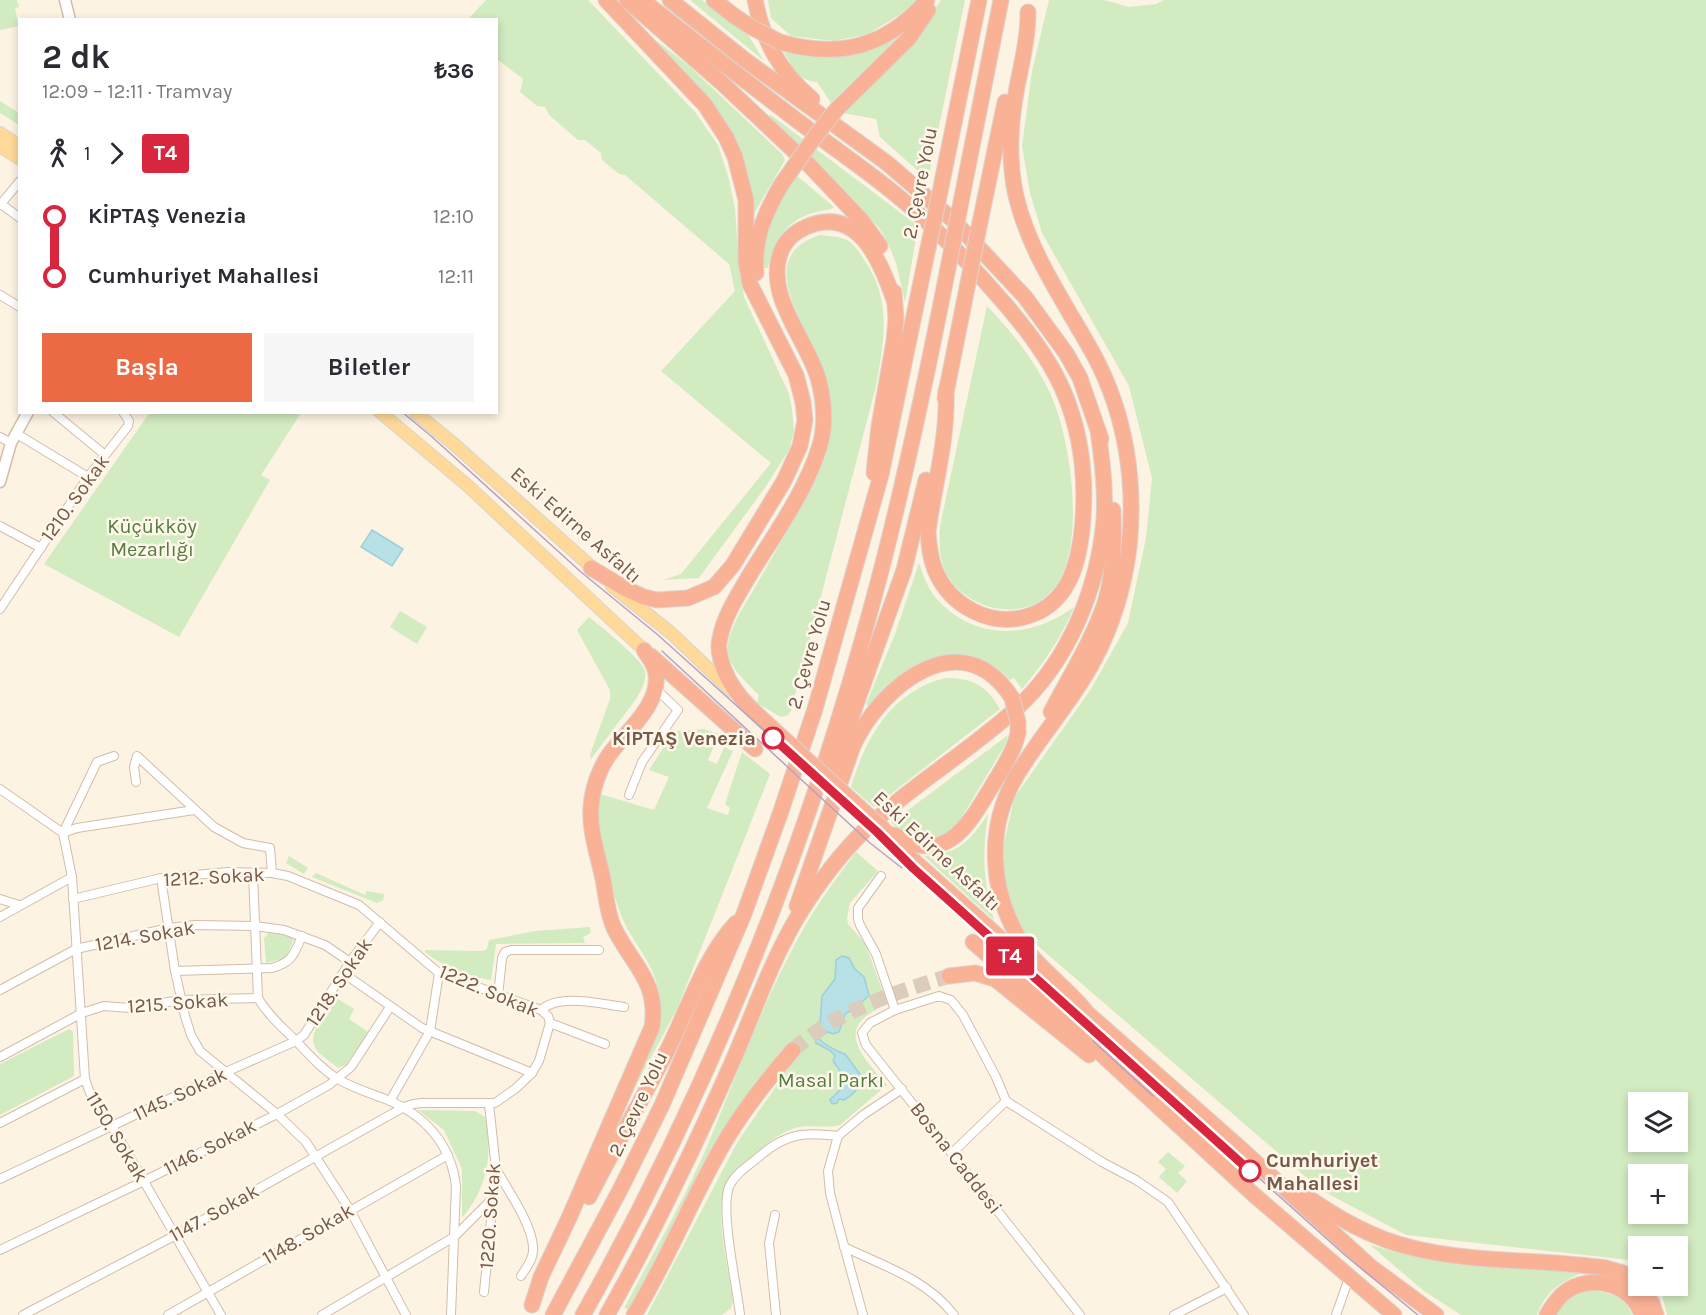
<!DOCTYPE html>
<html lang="tr">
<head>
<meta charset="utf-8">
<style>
	body { margin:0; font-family:Karla,sans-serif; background:#f7f7f7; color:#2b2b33; height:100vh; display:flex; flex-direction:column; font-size:22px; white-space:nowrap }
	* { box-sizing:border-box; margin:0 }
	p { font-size:20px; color:#7c7c81 }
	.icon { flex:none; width:33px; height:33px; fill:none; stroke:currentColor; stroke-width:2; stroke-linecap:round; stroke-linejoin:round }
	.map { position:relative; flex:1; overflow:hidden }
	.drawer { position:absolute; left:18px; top:18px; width:480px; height:396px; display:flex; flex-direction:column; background:#fff; border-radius:0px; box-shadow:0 3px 9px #0003 }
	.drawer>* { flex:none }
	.badge { padding:0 12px; border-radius:4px; font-size:21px; line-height:39px }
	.tools { position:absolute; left:1628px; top:1092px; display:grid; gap:12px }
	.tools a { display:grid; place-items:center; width:60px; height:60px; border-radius:0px; background:#fff; box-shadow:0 3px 9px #0003; font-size:30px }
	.map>.badge { position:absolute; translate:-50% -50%; box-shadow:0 0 0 3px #fff }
	.legs { display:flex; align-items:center; gap:9px; height:66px; padding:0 24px; font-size:20px }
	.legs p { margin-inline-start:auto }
	.overview { display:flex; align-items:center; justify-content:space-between; height:102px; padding:0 24px }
	h1 { font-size:33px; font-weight:700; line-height:45px }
	.action { display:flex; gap:12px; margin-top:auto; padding:12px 24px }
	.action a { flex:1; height:69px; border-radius:0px; background:#ec6a43; color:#fff; font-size:24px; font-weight:700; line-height:69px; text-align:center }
	.action a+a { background:#f7f7f7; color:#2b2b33 }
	ul { padding:0 24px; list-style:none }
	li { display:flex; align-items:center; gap:21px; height:60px; font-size:22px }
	li i { display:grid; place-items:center; width:9px; height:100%; margin:0 8px; background:currentColor }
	li i::after { content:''; width:15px; height:15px; margin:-8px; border:4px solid; border-radius:50%; background:#fff }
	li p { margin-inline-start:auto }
	li:first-child i { background:linear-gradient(#0000 50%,currentColor 0) }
	li:last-child i { background:linear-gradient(currentColor 50%,#0000 0) }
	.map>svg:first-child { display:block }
	.green { fill:#d2ebc1; fill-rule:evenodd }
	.water { fill:#b7e0e7; stroke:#9cd0da; stroke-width:1.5 }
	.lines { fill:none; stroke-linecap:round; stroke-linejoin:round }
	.highway-tunnel { stroke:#dbccbc; stroke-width:15; stroke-dasharray:15 8; stroke-linecap:butt }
	.street-casing { stroke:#d1bdac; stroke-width:10 }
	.secondary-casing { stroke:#d4bca9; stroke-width:13 }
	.primary-casing { stroke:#dbd4cf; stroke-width:14 }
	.highway-casing { stroke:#dbd4cf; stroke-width:17 }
	.street { stroke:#fff; stroke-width:8 }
	.secondary { stroke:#fff; stroke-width:10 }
	.primary { stroke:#fed999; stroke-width:12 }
	.highway { stroke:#fab297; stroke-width:15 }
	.tram { stroke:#b6a1c7; stroke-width:1.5 }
	.highway-bridge-casing { stroke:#dbd4cf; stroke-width:17; stroke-linecap:butt }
	.highway-bridge { stroke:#fab297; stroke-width:15 }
	.line-1-casing { stroke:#fff; stroke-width:14 }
	.line-1 { stroke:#d7263d; stroke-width:9 }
	.stop-1-dot { fill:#fff; stroke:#d7263d; stroke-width:3 }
	.labels { text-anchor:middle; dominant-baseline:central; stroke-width:5; stroke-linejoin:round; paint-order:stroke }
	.street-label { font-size:20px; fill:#765948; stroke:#fff7ea }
	.park-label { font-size:20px; fill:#517d3f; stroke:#fff7ea }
	.stop-label { font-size:20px; font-weight:bold; fill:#765948; stroke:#fff7ea; text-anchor:end }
</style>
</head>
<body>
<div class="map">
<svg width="1706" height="1315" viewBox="0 0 1706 1315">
	<rect width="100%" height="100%" fill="#fdf3e3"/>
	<g class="green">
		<path d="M0,0H17L19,7L15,8L19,26L0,30Z"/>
		<path d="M486,0H588L695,112L718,145L728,176L735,208L738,254L744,297L789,394L792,409L794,431L789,450L766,486L699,578L663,580L681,574L771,463L661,371L735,291L729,264L625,175L619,174L602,160L601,153L585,140H578L549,115L545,107L537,106L520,92L523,79L497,59L496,20H467Z"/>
		<path d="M690,0H702L749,36L764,61Z"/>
		<path d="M768,0H916L901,14L868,34L834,41L791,36L771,18Z"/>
		<path d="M941,0H965L928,180L880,137L876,119L843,113L931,15Z"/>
		<path d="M1049,0H1104L1129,7L1156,4L1164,0H1706V1315H1667L1660,1286H1677V1246H1638V1266L1629,1260L1406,1235L1321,1190L1024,934L1006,891L1003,849L1014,798L1091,689L1128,623L1146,538L1152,478L1129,386L1042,233L1030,193L1022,146L1032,71ZM1638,1102H1677V1142H1638ZM1638,1174H1677V1214H1638Z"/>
		<path d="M649,35L688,65L782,154L785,160L752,217C756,138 699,87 649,35Z"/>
		<path d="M896,39L831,103L817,82C796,80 794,68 784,52C831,63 852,56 896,39Z"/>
		<path d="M0,101L19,113V125L0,113Z"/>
		<path d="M771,115L918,226L905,302L896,263L888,243L879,228L817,163L769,117Z"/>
		<path d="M797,176L834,207C829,211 823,210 816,212C788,219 772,241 768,268H763C765,231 775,206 797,176Z"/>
		<path d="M820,235C828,236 839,236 847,240C855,245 860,253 865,261C892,300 884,342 876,386L791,711L788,715L781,717L757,703L759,695C747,683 730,669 728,651C726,633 745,604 754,589C767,566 780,544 793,521C808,495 824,469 830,438C834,411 828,384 818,358C803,319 754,256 820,235Z"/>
		<path d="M987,306C1012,332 1033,358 1049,391C1071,435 1089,555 1050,593C1019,624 963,608 945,571C939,556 939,541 940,526Z"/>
		<path d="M150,412L301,413L261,475L270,480L179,637L44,564Z"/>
		<path d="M919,563C923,574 927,587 935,597C973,641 1029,640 1074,607C1061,638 1043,664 1022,689L1014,678L1010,680C962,628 908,664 869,707L866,704L895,634Z"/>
		<path d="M400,611L427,627L417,644L390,627Z"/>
		<path d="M589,617C600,626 643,660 645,671C647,680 641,691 636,699L591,759L590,755L610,699V690L577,630Z"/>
		<path d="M945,678C972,678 986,685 1000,709L874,807L851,787C865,738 892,691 945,678Z"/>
		<path d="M704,729L719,734L708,760L717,764L724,747L733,751L707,808L728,815L730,808L725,804L742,752L770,774L677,1009L625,1106C633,1082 641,1057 649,1032C652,1023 659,1011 659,1002C660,976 643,955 631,935C614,908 592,824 600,794L654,810L669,777L649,770L674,731Z"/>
		<path d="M1008,735L1005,745L954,830C928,847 914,839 891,823Z"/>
		<path d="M988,814C982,856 983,879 994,920L924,856C959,854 969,842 988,814Z"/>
		<path d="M856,852L878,871L850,903L847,919L848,924L865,943L884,995L885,1003C878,1010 868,1013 862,1020C842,1040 874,1069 887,1085L840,1125C825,1129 810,1124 795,1128C781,1132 766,1144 756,1153C744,1162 731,1172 725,1187C714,1213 729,1271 733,1301L731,1308L722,1315H647L738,1141L799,1053L791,1044L673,1231L630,1310L624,1308C652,1256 681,1205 705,1151C736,1078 762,1003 800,935C816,905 836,879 856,852Z"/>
		<path d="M289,856L308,868L304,874L286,863Z"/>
		<path d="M316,873L365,895L367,891L384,894L383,900L377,903L312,877Z"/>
		<path d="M590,927L591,933L583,937L585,943L496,944L491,980C466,976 445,968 425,952V950L483,951L487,949L489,940L535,931Z"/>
		<path d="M269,933L295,936L286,958L266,963L264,938Z"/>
		<path d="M338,999L354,1009L349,1019L368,1032L346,1065L338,1068C331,1062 321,1056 316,1049C305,1033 329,1011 338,999Z"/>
		<path d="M69,1029L73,1031L74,1076L0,1115V1064Z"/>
		<path d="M418,1110L475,1111L485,1117C493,1154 488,1186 463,1217L462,1216V1169L444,1130Z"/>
		<path d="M1168,1152L1185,1166L1178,1173L1187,1181L1177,1193L1159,1177L1166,1169L1158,1162Z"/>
		<path d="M1370,1245L1411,1256L1461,1265L1583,1272C1559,1284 1547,1289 1537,1315H1461L1424,1291Z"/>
		<path d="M1592,1290C1610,1293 1625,1297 1632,1315H1555C1566,1300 1574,1294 1592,1290Z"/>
	</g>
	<g class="water">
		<path d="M372,530L403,549L392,566L361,547Z"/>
		<path d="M842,956L849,958L855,969L864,977L869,995L858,1006L845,1014L839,1032L833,1034L822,1030L817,1036C822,1045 838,1051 846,1055L862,1077C860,1087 853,1095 844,1100L839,1099L837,1103L832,1104L830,1100L840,1090V1071L833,1061L835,1056L831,1051L816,1043L814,1034L820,1024L822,996L835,979L836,960Z"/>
	</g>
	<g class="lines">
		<path class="highway-tunnel" d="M793,1050C836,1011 894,993 949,976"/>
		<defs>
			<g id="street">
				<path d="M1,204L20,218"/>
				<path d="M0,205L20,181"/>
				<path d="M0,295L20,307"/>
				<path d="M53,412L105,455"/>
				<path d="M17,434L88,477"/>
				<path d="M0,437L11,443"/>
				<path d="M0,526L41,548"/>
				<path d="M0,609L88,477L128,426L129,421L123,412"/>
				<path d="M136,782L134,767L137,756L214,827L243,843L270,848L272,873"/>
				<path d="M0,789L63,833"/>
				<path d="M629,795L642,762L678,710L655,688"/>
				<path d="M63,833L72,877L85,1079L90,1093L112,1126L221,1315"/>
				<path d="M63,833L77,828L194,810"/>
				<path d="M63,833L97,762L114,756"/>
				<path d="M253,873L258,998"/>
				<path d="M881,876L858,908V919L860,925L876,954L895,1010"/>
				<path d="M161,878L175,971L185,1016L191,1035L200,1051L277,1114L306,1142L350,1210L406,1315"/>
				<path d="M0,899L19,905"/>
				<path d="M73,899L161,878L228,872L272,873L288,876L359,905L439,973L541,1010L548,1016L550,1023L605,1044"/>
				<path d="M0,917L72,877"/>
				<path d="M175,971L272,968C293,962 294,954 302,936"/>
				<path d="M343,973L422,1028L532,1073"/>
				<path d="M0,990L76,949L169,928L195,925L255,926L284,930L325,945L350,962"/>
				<path d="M498,996L502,958L505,952L511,950H599"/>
				<path d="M541,1010C559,993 601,1004 624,1007"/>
				<path d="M0,1057L82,1013L104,1006L129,1008L181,1000L258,998C267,1014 281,1026 294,1039C308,1053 321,1069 338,1079C353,1088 372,1094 388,1100C426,1116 451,1145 456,1186L451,1315"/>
				<path d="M390,1101L430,1031L439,973"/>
				<path d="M0,1123L85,1079"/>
				<path d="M952,1153L1006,1101"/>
				<path d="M496,1169C507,1189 535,1228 533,1251C533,1260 526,1268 521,1276"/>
				<path d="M0,1179L226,1072L296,1041L304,1035L350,962L380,922"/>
				<path d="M775,1215L769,1243L776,1315"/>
				<path d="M844,1247C882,1265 928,1280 954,1315"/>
				<path d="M0,1250L144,1181L277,1114L329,1085L351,1067L390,1007"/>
				<path d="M484,1292L496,1169L489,1104"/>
				<path d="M23,1315L176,1235L404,1107L413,1104L422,1103H495L515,1089L532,1073L539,1061L550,1023"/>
				<path d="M168,1315L448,1155"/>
				<path d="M322,1315L454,1237L492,1199"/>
				<path d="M740,1315C737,1286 720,1212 729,1187C734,1174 751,1164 761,1155C787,1133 805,1132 838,1136"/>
				<path d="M863,1315L837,1220L830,1193L828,1171L838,1136L863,1115L902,1089"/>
				<path d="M1080,1315L866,1045L862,1033L870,1023L895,1010L939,996L951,1000L963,1015L996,1077L1006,1101L1102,1162L1136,1180L1168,1202L1244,1315"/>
				<path d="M1174,1315L1227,1288"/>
				<path d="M1336,1315L1349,1278"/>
			</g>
			<g id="secondary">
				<path d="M65,0L70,20"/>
				<path d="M0,482L11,443L28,412"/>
			</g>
			<g id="primary">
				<path d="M0,133L20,146"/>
				<path d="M0,146L20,159"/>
				<path d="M380,412L468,486L644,650"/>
				<path d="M415,412L455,445L597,572"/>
				<path d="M612,586L671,633L732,691"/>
			</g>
			<g id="highway">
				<path d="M627,0L722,83L810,166L862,221L880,246"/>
				<path d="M642,0C691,38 740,77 790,115C834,149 882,180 923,218C952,245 979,274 1005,304C1027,330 1049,358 1063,390C1082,434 1087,482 1082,530C1078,567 1067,604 1028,616C991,628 950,606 935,570C930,558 929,545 928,532C934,485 948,439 946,391"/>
				<path d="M670,0L745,60L887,163L954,221L1025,297L1066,353L1080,378L1101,439"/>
				<path d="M714,0L733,15"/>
				<path d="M755,0C763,41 780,72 812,99"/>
				<path d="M1028,12C1028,38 1022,62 1017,87C1010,123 1008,160 1016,196C1030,255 1066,304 1095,357C1126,416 1136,483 1129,548C1124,587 1112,627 1093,662C1071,704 1037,739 1014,780C987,830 990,888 1018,937C1034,965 1063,984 1084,1009"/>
				<path d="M780,42C839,59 887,47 927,0"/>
				<path d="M836,110L909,38L928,10"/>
				<path d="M940,192L979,0"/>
				<path d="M959,212L1001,0"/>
				<path d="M978,232L1005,102"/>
				<path d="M756,273C753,239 765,213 781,185"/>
				<path d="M945,398L967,288"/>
				<path d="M874,473L879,426L894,341L896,319L894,292"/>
				<path d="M591,568L626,589L644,597L657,600L688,598L714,587L733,565L784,481L800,446L805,420L803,402L796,375L750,284L746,261V200L735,157L726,137L705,105L606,0"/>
				<path d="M651,656L755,749"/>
				<path d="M1051,712C1070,676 1092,641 1105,603C1114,573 1114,540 1113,510"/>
				<path d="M772,728C751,709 728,689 721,660C719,653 718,645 720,638C724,616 738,595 749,576C774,535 806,492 820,445C826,425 824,398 818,378C806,337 761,292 783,247C788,238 797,231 806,227C858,204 881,262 894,300"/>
				<path d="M830,777L904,570L926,480"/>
				<path d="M881,827L912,859L1029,964"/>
				<path d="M894,835C944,864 965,831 989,791C1000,772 1013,755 1018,733"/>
				<path d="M797,906L853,746C881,685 962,620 1012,698"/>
				<path d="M973,942L1099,1052L1253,1194L1394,1315"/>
				<path d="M949,976L975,973L995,979L1089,1055"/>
				<path d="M1077,1004L1238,1146L1371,1267L1436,1315"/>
				<path d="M1298,1190C1333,1216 1370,1238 1413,1248C1474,1263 1542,1259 1606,1268L1623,1273L1638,1284"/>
				<path d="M589,1197C614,1148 642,1100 667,1051C689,1008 703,959 736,923"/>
				<path d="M1640,1286L1652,1303L1656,1315"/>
				<path d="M532,1305L541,1277L569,1218L652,1027C659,981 632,965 614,928C607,913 606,895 603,879C598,855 589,831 591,807C592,790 599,769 609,755C625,732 660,706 656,674C655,665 649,658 644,650"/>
				<path d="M553,1315L621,1188L662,1105L744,914L780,814L815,709L881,475L928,248"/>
				<path d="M583,1315C709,1090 806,850 873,601C903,491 926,380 948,268"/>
				<path d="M607,1315C653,1234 693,1150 731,1065C753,1015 770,963 798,916C817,885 840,854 866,829C913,784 970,751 1018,707C1069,660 1098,588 1104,520C1106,490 1102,460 1098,430"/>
				<path d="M634,1315C668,1260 691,1199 724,1143C743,1110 768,1079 793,1050"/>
				<path d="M1547,1315C1552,1307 1557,1298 1564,1293C1591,1272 1632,1284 1642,1315"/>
			</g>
		</defs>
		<use href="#street" class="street-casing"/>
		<use href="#secondary" class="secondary-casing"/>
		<use href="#primary" class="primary-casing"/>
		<use href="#highway" class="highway-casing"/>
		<use href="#street" class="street"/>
		<use href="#secondary" class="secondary"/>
		<use href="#primary" class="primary"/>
		<use href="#highway" class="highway"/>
		<g class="tram">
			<path d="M402,412L431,436L581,572L658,635L877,832L913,868L1346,1256L1418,1315"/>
			<path d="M662,651L870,843L902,868"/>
			<path d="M1093,1041L1153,1096"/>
		</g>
		<defs>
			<g id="highway-bridge">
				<path d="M733,15L751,27L780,42"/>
				<path d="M781,185L814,138L836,110"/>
				<path d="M928,248L940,192"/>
				<path d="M948,268L959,212"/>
				<path d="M967,288L978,232"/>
				<path d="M1012,698L1018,722V733"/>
				<path d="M772,728L881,827"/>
			</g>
		</defs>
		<use href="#highway-bridge" class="highway-bridge-casing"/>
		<use href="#highway-bridge" class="highway-bridge"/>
	</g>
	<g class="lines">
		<defs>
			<path id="line-1" d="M773,738L877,832L913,868L1250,1171"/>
		</defs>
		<use href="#line-1" class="line-1-casing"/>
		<use href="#line-1" class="line-1"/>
	</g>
	<g class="stop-1-dot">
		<circle cx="773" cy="738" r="10"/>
		<circle cx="1250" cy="1171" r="10"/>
	</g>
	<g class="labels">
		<g class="street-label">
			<text transform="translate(920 183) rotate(-79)">2. Çevre Yolu</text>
			<text transform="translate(75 498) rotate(-54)">1210. Sokak</text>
			<text transform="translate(576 525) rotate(41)">Eski Edirne Asfaltı</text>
			<text transform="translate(809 654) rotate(-74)">2. Çevre Yolu</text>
			<text transform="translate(937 851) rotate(43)">Eski Edirne Asfaltı</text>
			<text transform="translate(214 877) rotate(-3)">1212. Sokak</text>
			<text transform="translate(145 936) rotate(-10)">1214. Sokak</text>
			<text transform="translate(339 982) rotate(-56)">1218. Sokak</text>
			<text transform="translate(489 991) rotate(23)">1222. Sokak</text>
			<text transform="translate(178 1003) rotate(-4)">1215. Sokak</text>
			<text transform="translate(180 1094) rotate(-25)">1145. Sokak</text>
			<text transform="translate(638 1104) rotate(-65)">2. Çevre Yolu</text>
			<text transform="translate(117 1137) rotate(59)">1150. Sokak</text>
			<text transform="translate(210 1147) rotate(-27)">1146. Sokak</text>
			<text transform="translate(956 1158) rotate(52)">Bosna Caddesi</text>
			<text transform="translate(214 1213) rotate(-29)">1147. Sokak</text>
			<text transform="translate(490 1216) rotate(-86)">1220. Sokak</text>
			<text transform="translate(308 1234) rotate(-30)">1148. Sokak</text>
		</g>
		<g class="park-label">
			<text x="152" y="526">Küçükköy<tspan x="152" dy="23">Mezarlığı</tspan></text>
			<text x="831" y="1080">Masal Parkı</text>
		</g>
		<g class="stop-label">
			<text x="756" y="738">KİPTAŞ Venezia</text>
			<text x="1266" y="1160" text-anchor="start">Cumhuriyet<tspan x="1266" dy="23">Mahallesi</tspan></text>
		</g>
	</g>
</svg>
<div class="tools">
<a><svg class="icon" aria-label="layers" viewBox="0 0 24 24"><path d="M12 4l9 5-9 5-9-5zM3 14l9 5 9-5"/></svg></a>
<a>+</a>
<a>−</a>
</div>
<b class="badge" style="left:1010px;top:956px;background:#d7263d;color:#fff">T4</b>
<section class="drawer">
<div class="overview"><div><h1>2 dk</h1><p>12:09 – 12:11 · Tramvay</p></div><b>₺36</b></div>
<div class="legs"><svg class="icon" aria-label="walk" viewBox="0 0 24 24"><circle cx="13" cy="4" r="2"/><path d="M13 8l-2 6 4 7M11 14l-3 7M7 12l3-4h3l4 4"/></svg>1<svg class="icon" aria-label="forward" viewBox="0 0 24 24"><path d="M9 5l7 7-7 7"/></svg><b class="badge" style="background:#d7263d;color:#fff">T4</b></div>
<ul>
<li><i style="color:#d7263d"></i><b>KİPTAŞ Venezia</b><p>12:10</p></li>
<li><i style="color:#d7263d"></i><b>Cumhuriyet Mahallesi</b><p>12:11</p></li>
</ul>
<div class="action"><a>Başla</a><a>Biletler</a></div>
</section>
</div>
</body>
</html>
